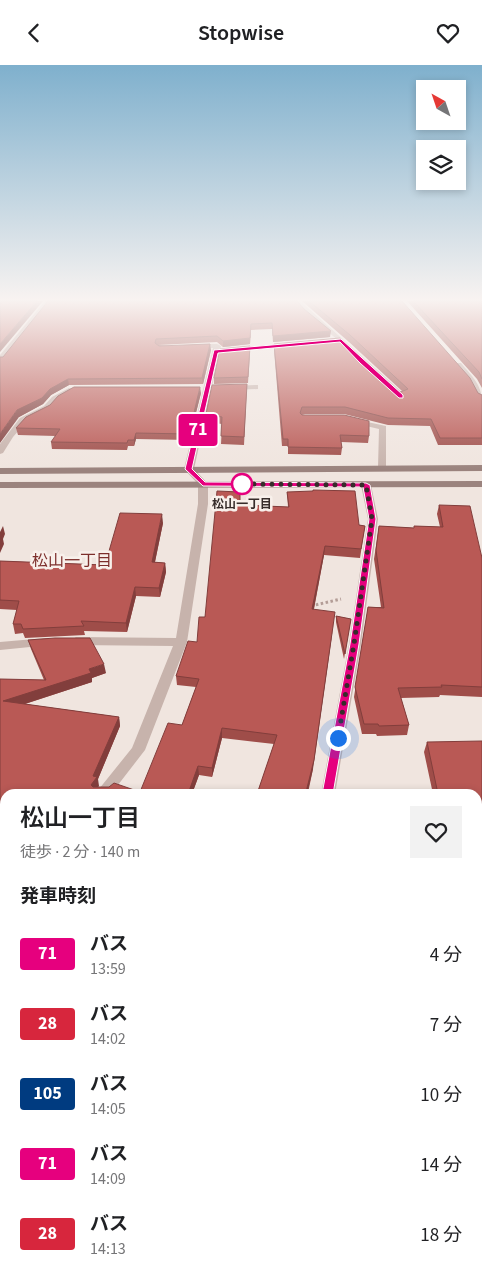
<!DOCTYPE html>
<html lang="ja">
<head>
<meta charset="utf-8">
<style>
	body { margin:0; font-family:"Source Sans 3","Noto Sans JP",sans-serif; background:#f2f2f2; color:#202124; height:100vh; display:flex; flex-direction:column; font-size:19px; white-space:nowrap }
	* { box-sizing:border-box; margin:0 }
	p { font-size:16px; color:#757577 }
	.icon { flex:none; width:28px; height:28px; fill:none; stroke:currentColor; stroke-width:2; stroke-linecap:round; stroke-linejoin:round }
	.map { position:relative; flex:1; overflow:hidden }
	.details { position:absolute; left:0px; top:724px; width:482px; height:491px; display:flex; flex-direction:column; background:#fff; border-radius:15px 15px 0 0; box-shadow:0 2px 8px #0003 }
	.details>* { flex:none }
	.badge { padding:0 10px; border-radius:4px; font-size:18px; line-height:32px }
	.needle { width:32px; rotate:320deg }
	.controls { position:absolute; left:416px; top:15px; display:grid; gap:10px }
	.controls a { display:grid; place-items:center; width:50px; height:50px; border-radius:0px; background:#fff; box-shadow:0 2px 8px #0003; font-size:25px }
	.you { position:absolute; width:25px; height:25px; margin:-12px; border:4px solid #fff; border-radius:50%; background:#1a73e8; box-shadow:0 0 0 8px #1a73e833 }
	.map>.badge { position:absolute; translate:-50% -50%; box-shadow:0 0 0 2px #fff }
	h2 { padding:0 20px; font-size:19px; line-height:45px }
	.round { display:grid; place-items:center; flex:none; width:52px; height:52px; border-radius:0px; background:#f2f2f2 }
	.summary { display:flex; align-items:center; justify-content:space-between; height:85px; padding:0 20px }
	h1 { font-size:24px; font-weight:600; line-height:38px }
	ul { padding:0; list-style:none }
	li { display:flex; align-items:center; gap:15px; height:70px; padding:0 20px }
	li div { flex:1 }
	li b { display:block; font-size:19px }
	li em { font-style:normal }
	li .badge { min-width:55px; font-weight:700; text-align:center }
	header { display:flex; justify-content:space-between; align-items:center; height:65px; padding:0 20px; background:#fff; font-size:22px; font-weight:600 }
	.map>svg:first-child { display:block }
	.lines { fill:none; stroke-linecap:round; stroke-linejoin:round }
	.path { stroke:#b39d97; stroke-width:3; stroke-dasharray:2.5 2.5; stroke-linecap:butt }
	.street { fill:#c7b3ac; fill-rule:evenodd }
	.secondary { fill:#9b837e; fill-rule:evenodd }
	.wall { fill:#9f4d49 }
	.shaded-wall { fill:#823e3c }
	.building { fill:#b95955; stroke:#823e3c }
	.line { fill:#e6007e; stroke:#fff }
	.walk { stroke:#362c2a; stroke-width:5; stroke-dasharray:0 9 }
	.stop-dot { fill:#fff; stroke:#e6007e; stroke-width:2.5 }
	.labels { text-anchor:middle; dominant-baseline:central; stroke-width:5; stroke-linejoin:round; paint-order:stroke }
	.far-stop-label { font-size:12px; font-weight:bold; fill:#362c2a; stroke:#f8f0eb }
	.neighbourhood-label { font-size:16px; fill:#7d2f2c; stroke:#f8f0eb }
</style>
</head>
<body>
<header><svg class="icon" aria-label="back" viewBox="0 0 24 24"><path d="M15 5l-7 7 7 7"/></svg>Stopwise<svg class="icon" aria-label="heart" viewBox="0 0 24 24"><path d="M12 20l-8-8c-3-5 5-10 8-4 3-6 11-1 8 4z"/></svg></header>
<div class="map">
<svg width="482" height="1214" viewBox="0 0 482 1214">
	<rect width="100%" height="100%" fill="#f0e5df"/>
	<g class="lines">
		<path class="path" d="M311,541L341,534"/>
		<g class="street">
			<path d="M45,236H51L3,297H0V290Z"/>
			<path d="M294,236H300L404,329V333H398L359,299L344,280L305,248Z"/>
			<path d="M291,278L293,279V281L234,287L230,285L234,283Z"/>
			<path d="M193,279H217L221,281L194,404L208,419V439L187,577L145,685L111,729H95L132,683L173,581L76,580L70,576L76,572L176,573L198,439V419L184,404L213,283L191,282V280Z"/>
			<path d="M455,298H461C471,310 482,320 482,336H479L470,318L454,300Z"/>
			<path d="M255,320H258V324L232,325L228,323L232,321Z"/>
			<path d="M69,323L76,325L58,336L50,345L26,357L13,372L3,388L0,389V379L20,353L44,341L52,332Z"/>
			<path d="M349,353L386,361V405L383,406L378,403L379,364L349,357Z"/>
			<path d="M366,417L371,420L378,454L361,579L335,729H321L349,579L368,454L361,420Z"/>
			<path d="M46,573L50,574L52,577L50,580L0,585V577Z"/>
			<path d="M5,858V891L0,893V860Z"/>
			<path d="M0,1045L5,1046V1066L0,1065Z"/>
			<rect x="478" y="1057" width="4" height="20"/>
			<path d="M243,1210H265L264,1214H242Z"/>
		</g>
		<g class="secondary">
			<path d="M482,400V406L0,409V403Z"/>
			<path d="M482,416V422L0,423V417Z"/>
		</g>
	</g>
	<g class="wall">
		<path d="M297,236L330,272L273,277L272,264L251,265L250,279L223,282L217,277L158,280L211,285L203,319L69,320L51,330L43,339L19,352L3,292Z"/>
		<path d="M302,236H402L478,328L482,330V380H438L430,361L388,360L344,349H302L369,371L368,378L341,377L342,383L341,390L288,389V381H282L274,285V279L358,294L398,328L402,326L349,277Z"/>
		<path d="M407,236H482V323L477,314Z"/>
		<path d="M250,287L248,318L214,319V313Z"/>
		<path d="M247,319L244,380L221,379L222,359L206,357V349Z"/>
		<path d="M201,328L189,375L136,374L134,381H128L127,385L52,384L51,377L56,371L18,370L16,363Z"/>
		<path d="M287,427L359,460L365,461L360,493L324,490L314,544L313,704L308,728L257,729L274,679L222,673L212,712L199,710L192,729H5V773L0,783V614L44,615L31,584L28,575L106,608L92,613V617L25,639L119,652L120,661L98,714V722L140,727L182,660L196,622L177,620L176,611L197,577L240,440L288,442Z"/>
		<path d="M439,440L482,493V632L440,630L439,632L401,633L409,660L407,670L377,671L376,669H362L354,632L368,542H381L374,494L379,461L414,463V461L440,462L437,449Z"/>
		<path d="M163,458L155,497L165,498L166,507L160,532L136,531L127,567L84,566L85,570L25,573L23,568L15,569L13,559L17,545L0,544V496L105,500Z"/>
		<path d="M336,551L351,554L344,594L336,557Z"/>
		<path d="M427,677H482V877L480,876L478,856V729H433L424,687Z"/>
		<path d="M0,1080H5V1203L0,1202Z"/>
		<path d="M433,1210H478L482,1214H433Z"/>
	</g>
	<g class="shaded-wall">
		<path d="M37,236H43L0,287V279Z"/>
		<path d="M251,259L250,279L223,282V276Z"/>
		<path d="M331,266L330,272L273,277V271Z"/>
		<path d="M210,279L211,285L203,319L202,313Z"/>
		<path d="M68,314L69,320L51,330L43,339L19,352L0,378V369L17,345L50,324Z"/>
		<path d="M200,322L201,328L189,375V369Z"/>
		<path d="M136,368V374L134,381V375Z"/>
		<path d="M162,449L163,458L153,506L152,497Z"/>
		<path d="M3,461L5,469L3,474L4,479L0,488V467Z"/>
		<path d="M325,481L324,490L312,553V544Z"/>
		<path d="M165,498L166,507L160,532L159,523Z"/>
		<path d="M135,522L136,531L127,567L126,558Z"/>
		<path d="M334,556L313,704L307,729H306Z"/>
		<path d="M104,599L106,608L92,613V617L6,645L3,636L89,604Z"/>
		<path d="M119,652L120,661L98,714L99,721L93,729L91,720L93,711Z"/>
		<path d="M222,663V673L212,712V703Z"/>
		<path d="M198,701L199,710L192,729H188Z"/>
		<path d="M5,757V773L0,783V768Z"/>
		<path d="M5,801V818L0,830V813Z"/>
		<path d="M143,1210H146V1214H142Z"/>
	</g>
	<g class="building">
		<path d="M0,236H37L0,279Z"/>
		<path d="M48,236H297L304,244L331,266L273,271L272,258L251,259L250,273L223,276L217,271L156,274L155,278L159,281L210,279L202,313L68,314L50,324L42,333L17,345L0,369V292H3Z"/>
		<path d="M309,236H402L470,313L478,328L482,330V373H440L431,354L388,353L345,342H302L300,348L302,350H344L369,356V371L340,370L342,383L288,382V374H283L274,279L340,273L358,294L398,328L408,324L350,270Z"/>
		<path d="M413,236H482V314L479,307Z"/>
		<path d="M250,281L248,312L214,313L220,284Z"/>
		<path d="M247,319L244,372L221,371L222,352L206,349L212,320Z"/>
		<path d="M74,322H200L189,369L136,368L134,375H128L127,378L51,377L60,364L16,363L26,352L50,340L58,331Z"/>
		<path d="M313,425L355,426L359,460L365,461L361,484L325,481L312,544L335,547L314,695L306,727L314,729H257L277,670L222,663L212,703L198,701L188,729H5V757L0,768V614L46,615L28,575L55,573H90L104,599L89,604L91,608L3,636L119,652L93,711L97,712L91,720L93,722H109L114,718L140,727L168,658L182,660L199,614L176,611L188,576L197,577L199,552H205L217,426L240,427V440L289,442L287,427L313,426Z"/>
		<path d="M439,440L470,441L482,493V622L441,620L442,622L398,623L409,660L379,661L378,659H364L355,622L368,542L384,543L376,485L379,461L414,463V461L443,462Z"/>
		<path d="M120,448L162,449L152,497L165,498L159,523L135,522L126,558L81,556L84,561L23,564L21,559H13L19,536L0,535V496L105,500Z"/>
		<path d="M336,551L351,554L345,589Z"/>
		<path d="M482,676V852L478,823V729H438L427,677Z"/>
		<path d="M0,791L5,792V801L0,813Z"/>
		<rect x="0" y="1080" width="5" height="116"/>
		<path d="M482,1083V1214H439L438,1210H478V1084Z"/>
		<path d="M25,1210H143L142,1214H24Z"/>
		<rect x="271" y="1210" width="81" height="4"/>
	</g>
	<linearGradient id="sky" x2="0" y2="1"><stop stop-color="#7fb0cd"/><stop offset="0.58" stop-color="#f8f3f1"/><stop offset="1" stop-color="#f8f3f1" stop-opacity="0"/></linearGradient>
	<rect width="482" height="405" fill="url(#sky)"/>
	<path class="line" d="M341,274L403,330V333H399L360,298L340,277L218,288L192,404L205,417L366,418L370,420L376,454L359,579L333,729L328,733L322,729L350,579L369,454L363,422L203,421L185,404L214,285Z"/>
	<g class="lines">
		<path class="walk" d="M242,419H239L366,420L372,454L354,579L338,673"/>
	</g>
	<circle class="stop-dot" cx="242" cy="419" r="10"/>
	<g class="labels">
		<g class="far-stop-label">
			<text x="242" y="439">松山一丁目</text>
		</g>
		<g class="neighbourhood-label">
			<text x="72" y="496">松山一丁目</text>
		</g>
	</g>
</svg>
<div class="controls">
<a><svg class="needle" viewBox="-14 -14 28 28"><path d="M0-13l5 13h-10z" fill="#e53935"/><path d="M0 13l5-13h-10z" fill="#757577"/></svg></a>
<a><svg class="icon" aria-label="layers" viewBox="0 0 24 24"><path d="M12 4l9 5-9 5-9-5zM3 14l9 5 9-5"/></svg></a>
</div>
<div class="you" style="left:338px;top:673px"></div>
<b class="badge" style="left:198px;top:365px;background:#e6007e;color:#fff">71</b>
<section class="details">
<div class="summary"><div><h1>松山一丁目</h1><p>徒歩 · 2 分 · 140 m</p></div><a class="round"><svg class="icon" aria-label="heart" viewBox="0 0 24 24"><path d="M12 20l-8-8c-3-5 5-10 8-4 3-6 11-1 8 4z"/></svg></a></div>
<h2>発車時刻</h2>
<ul>
<li><span class="badge" style="background:#e6007e;color:#fff">71</span><div><b>バス</b><p>13:59</p></div><em>4 分</em></li>
<li><span class="badge" style="background:#d7263d;color:#fff">28</span><div><b>バス</b><p>14:02</p></div><em>7 分</em></li>
<li><span class="badge" style="background:#003b80;color:#fff">105</span><div><b>バス</b><p>14:05</p></div><em>10 分</em></li>
<li><span class="badge" style="background:#e6007e;color:#fff">71</span><div><b>バス</b><p>14:09</p></div><em>14 分</em></li>
<li><span class="badge" style="background:#d7263d;color:#fff">28</span><div><b>バス</b><p>14:13</p></div><em>18 分</em></li>
</ul>
</section>
</div>
</body>
</html>
